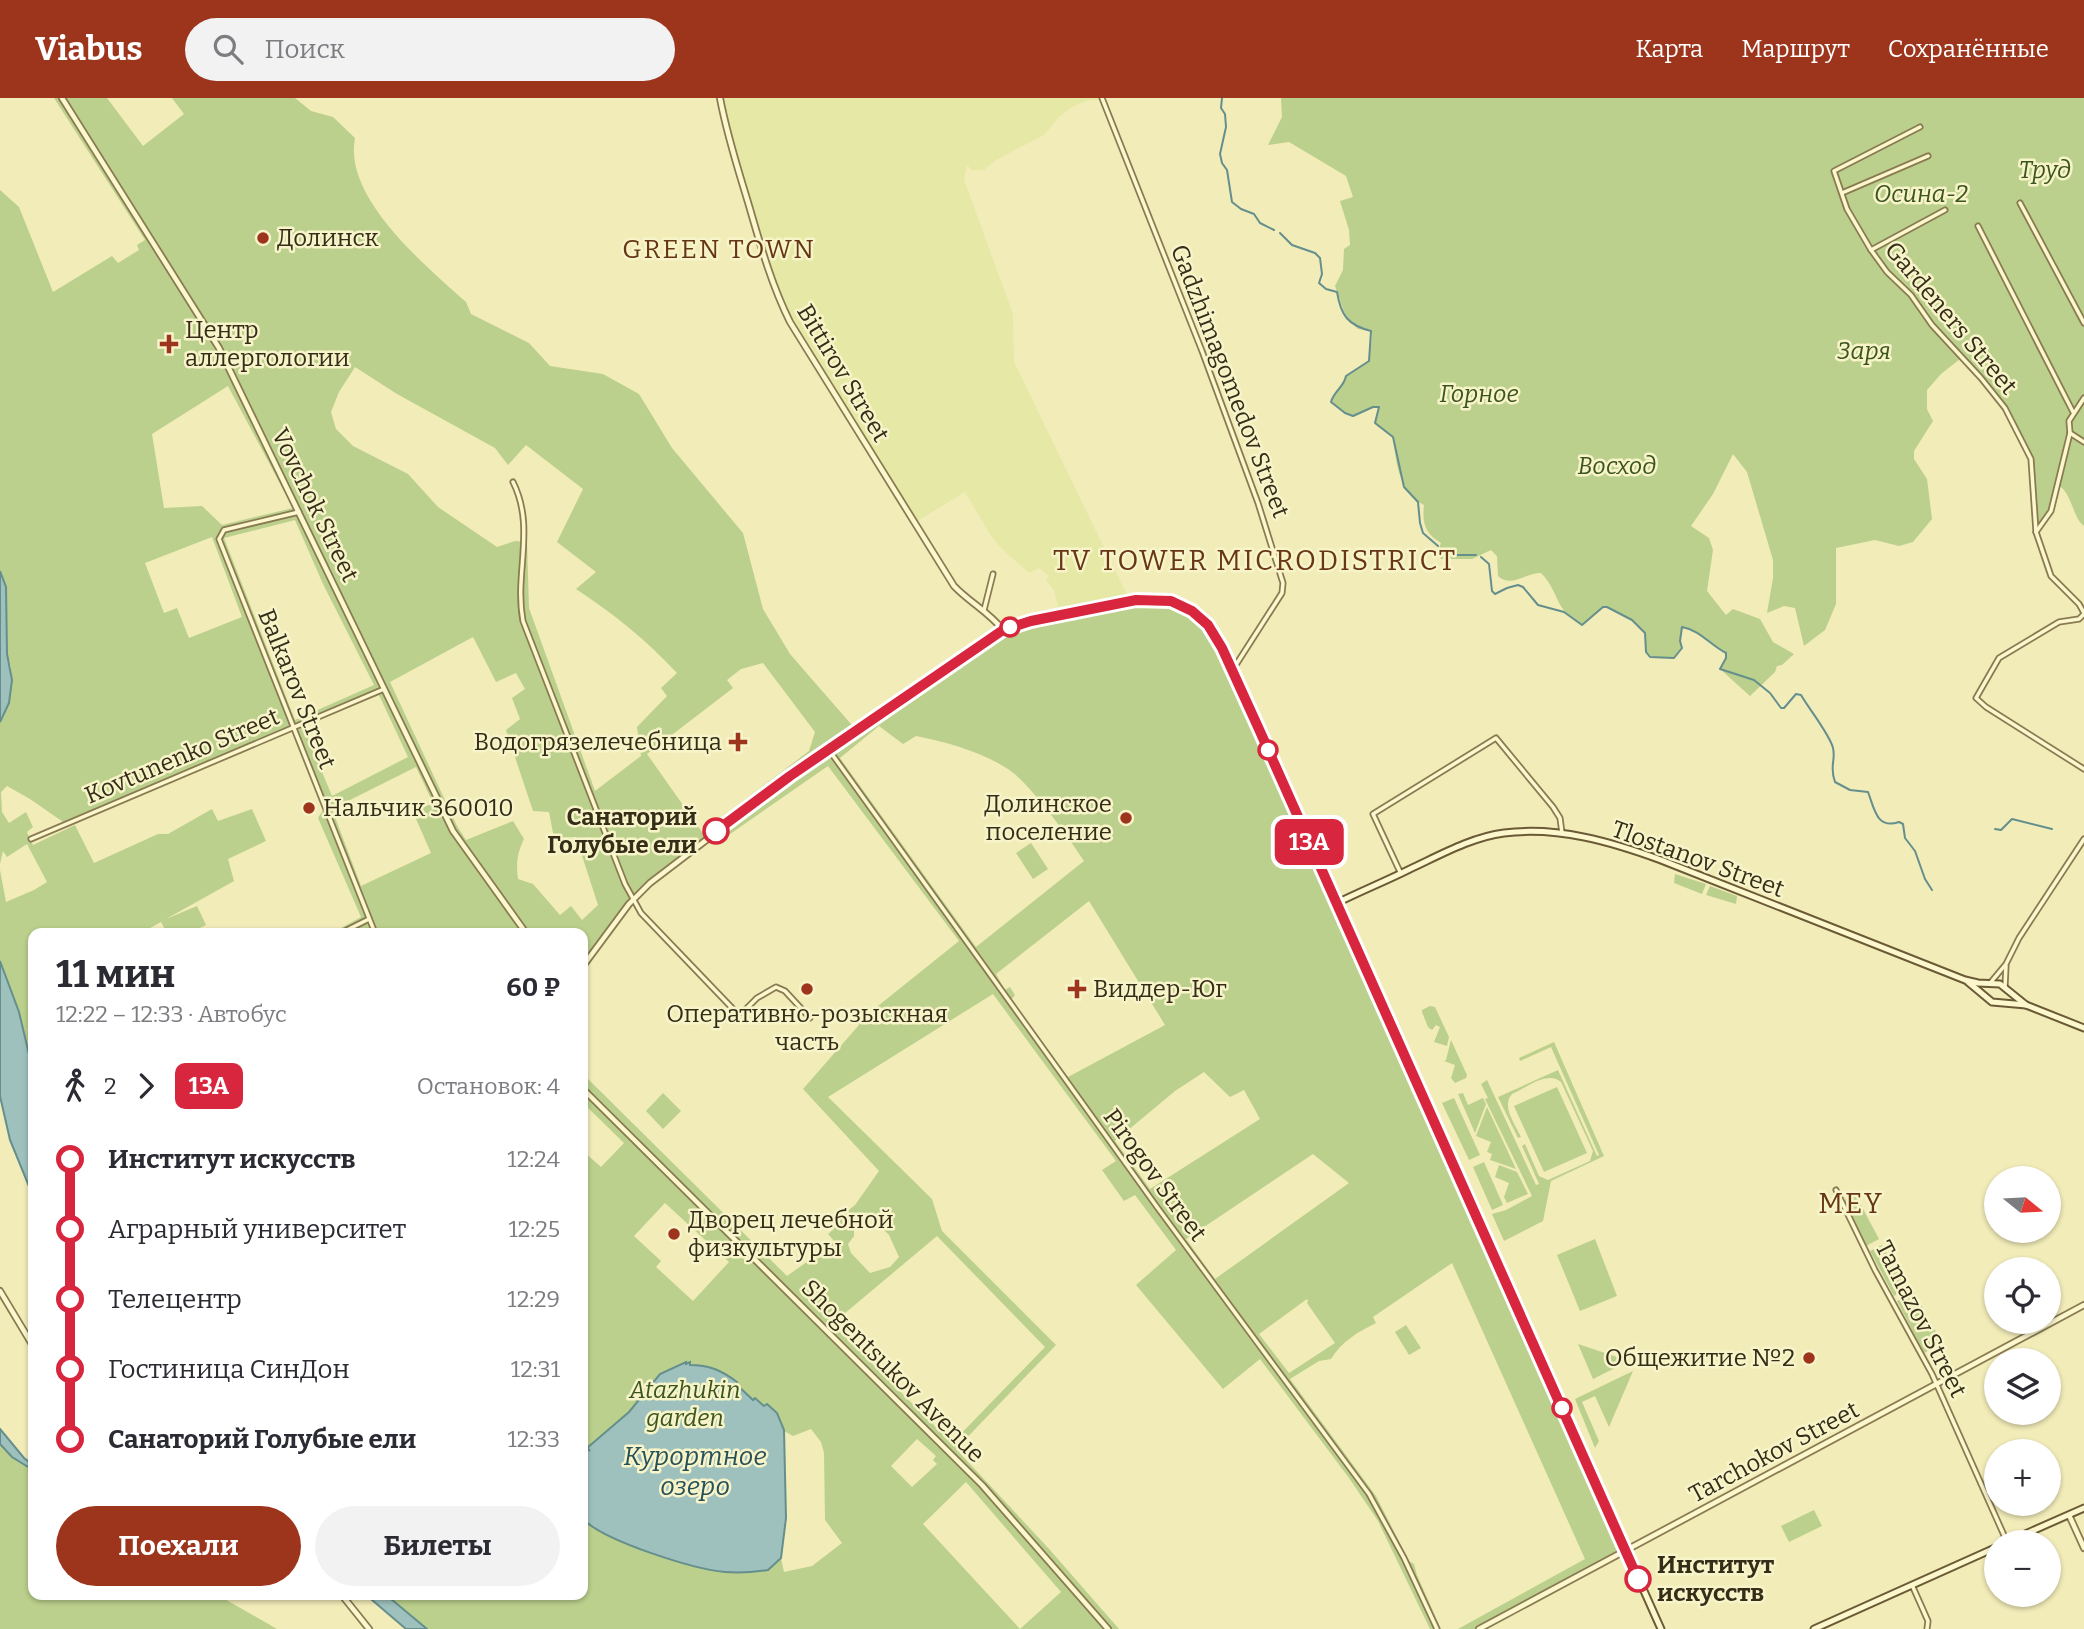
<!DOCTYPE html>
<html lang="ru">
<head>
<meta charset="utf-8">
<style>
	body { margin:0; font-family:Bitter,serif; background:#f2f2f3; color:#2b2b33; height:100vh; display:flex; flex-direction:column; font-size:26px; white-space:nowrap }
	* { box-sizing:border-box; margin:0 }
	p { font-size:23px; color:#7c7c81 }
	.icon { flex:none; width:38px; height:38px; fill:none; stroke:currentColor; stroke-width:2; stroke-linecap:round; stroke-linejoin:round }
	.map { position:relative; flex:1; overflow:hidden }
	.side { position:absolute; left:28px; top:830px; width:560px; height:672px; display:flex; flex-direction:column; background:#fff; border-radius:14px; box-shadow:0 2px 5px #0004 }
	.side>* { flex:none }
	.badge { padding:0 14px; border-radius:10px; font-size:24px; line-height:46px }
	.needle { width:46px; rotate:108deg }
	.tools { position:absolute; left:1984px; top:1068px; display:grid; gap:14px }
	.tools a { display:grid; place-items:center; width:77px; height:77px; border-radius:50%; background:#fff; box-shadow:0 2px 5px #0004; font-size:35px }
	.map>.badge { position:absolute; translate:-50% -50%; box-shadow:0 0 0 4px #fff }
	.legs { display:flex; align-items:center; gap:10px; height:77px; padding:0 28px; font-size:23px }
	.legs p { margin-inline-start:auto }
	.summary { display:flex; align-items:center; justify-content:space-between; height:119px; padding:0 28px }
	h1 { font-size:38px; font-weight:700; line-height:52px }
	.button { display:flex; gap:14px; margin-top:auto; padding:14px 28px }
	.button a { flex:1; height:80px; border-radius:42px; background:#9d351d; color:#fff; font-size:28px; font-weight:700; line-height:80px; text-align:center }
	.button a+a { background:#f2f2f3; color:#2b2b33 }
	ul { padding:0 28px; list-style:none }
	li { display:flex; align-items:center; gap:24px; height:70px; font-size:26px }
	li i { display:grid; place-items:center; width:10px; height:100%; margin:0 9px; background:currentColor }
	li i::after { content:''; width:18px; height:18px; margin:-9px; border:5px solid; border-radius:50%; background:#fff }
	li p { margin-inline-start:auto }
	li:first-child i { background:linear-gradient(#0000 50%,currentColor 0) }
	li:last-child i { background:linear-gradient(currentColor 50%,#0000 0) }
	header { display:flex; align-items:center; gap:42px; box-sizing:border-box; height:98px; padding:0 35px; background:#9d351d; color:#fff }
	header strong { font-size:33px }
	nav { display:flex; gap:38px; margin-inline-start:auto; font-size:24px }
	.search { width:490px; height:63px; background:#f2f2f3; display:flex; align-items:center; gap:18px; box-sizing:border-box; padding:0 24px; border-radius:38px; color:#7c7c81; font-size:26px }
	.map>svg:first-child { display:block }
	.farmland { fill:#e6e8a6 }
	.green { fill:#bbd08c; fill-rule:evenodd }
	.water { fill:#9ec1be; stroke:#658f8d; stroke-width:2 }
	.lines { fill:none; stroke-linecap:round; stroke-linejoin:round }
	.stream { stroke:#658f8d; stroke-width:2 }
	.minor-casing { stroke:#897a52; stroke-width:7 }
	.tertiary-casing { stroke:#897a52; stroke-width:8 }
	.secondary-casing { stroke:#6a5a36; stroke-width:9 }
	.minor { stroke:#fcf7cc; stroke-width:3.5 }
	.tertiary { stroke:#fcf7cc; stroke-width:4.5 }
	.secondary { stroke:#fcf7cc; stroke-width:5 }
	.line-1-casing { stroke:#fff; stroke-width:16 }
	.line-1 { stroke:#d7263d; stroke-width:10 }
	.poi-dot { fill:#9d351d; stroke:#f8f4c9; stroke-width:2.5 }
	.stop-1-dot { fill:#fff; stroke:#d7263d; stroke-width:3.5 }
	.labels { text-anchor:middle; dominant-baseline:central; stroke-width:5; stroke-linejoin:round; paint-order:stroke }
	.park-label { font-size:24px; font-style:italic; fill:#3c551e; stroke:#f8f4c9 }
	.poi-label { font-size:24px; fill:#362d19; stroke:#f8f4c9; text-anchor:start }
	.street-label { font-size:24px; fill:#362d19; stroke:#f8f4c9 }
	.stop-label { font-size:24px; font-weight:bold; fill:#362d19; stroke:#f8f4c9; text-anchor:end }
	.neighbourhood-label { font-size:26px; letter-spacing:2px; fill:#673615; stroke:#f8f4c9 }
	.water-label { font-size:26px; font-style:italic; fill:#275158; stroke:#f8f4c9 }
	.quarter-label { font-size:28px; letter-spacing:2px; fill:#673615; stroke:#f8f4c9 }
</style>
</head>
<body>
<header>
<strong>Viabus</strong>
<div class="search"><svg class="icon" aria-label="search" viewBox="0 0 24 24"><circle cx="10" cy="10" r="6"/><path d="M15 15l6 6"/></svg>Поиск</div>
<nav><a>Карта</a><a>Маршрут</a><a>Сохранённые</a></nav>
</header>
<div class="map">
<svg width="2084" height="1531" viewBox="0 0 2084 1531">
	<rect width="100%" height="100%" fill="#f2ecb9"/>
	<path class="farmland" d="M720,0H1102L1103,2H1088L1072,9L1059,19L1044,37L996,62L984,72H972L967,67L964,82L1013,216L1014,264L1130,503L1060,517L1054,492L1046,482L1049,478L1039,470L1029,475L1002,451L991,438L965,394L914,425L795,232L773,184Z"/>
	<g class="green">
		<path d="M54,0H107L143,48L184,16L172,0H295L311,13L333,19L355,40C343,100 427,169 466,204L471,216L529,245L550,268L603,276L639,296L672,350L743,435L763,511L790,556L857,633L940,573L1011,528L1136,502L1160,501L1192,513L1215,537L1626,1453L1479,1531H1458L1585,1461L1452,1165L1373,1219L1376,1225C1358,1234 1342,1243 1331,1261L1319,1263L1290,1281L1376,1398L1409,1463L1414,1466L1417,1477L1441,1531H1430L1378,1423L1349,1380L1260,1261L1223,1291L1136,1187L1176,1152L1135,1097L1124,1103L1102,1072L1116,1063L993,896L828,999L932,1101L942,1133L1056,1247L956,1351L1050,1452L1119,1531H427L386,1498L583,1496V1053L601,1069L624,1045L583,1005V976L787,1178L835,1144L828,1136L834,1131L830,1127L855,1107L879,1073L803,991L859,927L858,924L959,843L828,668L720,743L714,736L642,792L583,868V835H332L361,819L318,720L325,709L293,629L66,726L30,701L7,688L1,694L2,714L9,725L26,714L33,729L27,734L33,747L75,727L94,765L158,736H168L212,711L218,723L252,711L266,743L228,761L234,783L166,821L197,808L206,827L189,835H167L161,824L141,835H33V973L19,914L0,863V772L6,804L34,792L47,784L27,746L7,759L3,753L0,766V624L4,618L11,569L7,556L6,489L0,473V92L19,109L53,194L112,158L118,165L139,152L137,147L145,142ZM355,269L397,296L495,350L508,367L526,347L583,391L557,444L596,474L576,491C614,516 645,541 677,575L661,590L667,598L637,629L641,658L595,693L529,510L527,444L515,443L497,449L438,409L408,376L353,348L336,331L331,314L339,294ZM228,288L293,410L222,427L202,408L164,410L152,336ZM295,422L323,486L374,587L295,622L224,440ZM212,439L242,519L189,540L177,510L164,515L145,465ZM473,539L496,584L516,575L525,591L512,600L520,621L506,632L533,713L549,714L554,740L576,739L598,807L582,822L571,808L560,817L533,786L518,781C516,766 517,755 524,741L513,723L466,742L457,728L390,584ZM763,565L815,634L809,653L702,734L647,656L733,590L727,582L741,571ZM379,597L408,659L332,698L303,628ZM879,628L903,646L916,638C947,644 982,654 1008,671C1029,684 1070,741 1084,763L976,849L840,660ZM416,669L433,705L413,714L431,755L361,788L332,711ZM1089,803L1165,927L1068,979L1011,902L1015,897L1010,889L1005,892L996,876ZM1204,974L1230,999L1244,992L1260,1021L1150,1091L1115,1043L1175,993ZM1313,1056L1349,1085L1215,1181L1186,1141ZM665,1105L729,1164L693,1203L656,1169L661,1163L634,1138ZM866,1114L889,1137L899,1159L890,1169L870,1175L851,1155L848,1146L854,1138V1126ZM937,1138L1045,1249L952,1345L832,1226ZM1307,1201L1308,1203L1307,1205L1335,1245L1289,1275L1259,1236ZM811,1331L821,1344L824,1355L825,1422L842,1445L812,1468L784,1474L781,1460L786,1420L784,1333L793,1338ZM917,1341L936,1358L933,1362L937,1366L912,1389L891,1368ZM966,1384L1061,1494L1020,1531L923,1426Z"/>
		<path d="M1281,0H2084V428C2072,419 2073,396 2058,387L2051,413L2036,434L2031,361L2005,310L1981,280L1960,261L1941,276L1927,292V311L1933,323L1914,353V361L1927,381L1932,421L1913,444L1899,448L1875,442L1836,450V506L1825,532L1804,548L1795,510L1784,508L1767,515L1773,480V462L1747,374L1733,356L1713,396L1691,428L1709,440L1713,452L1707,493L1726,517L1733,511L1760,521L1773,544L1794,556L1782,567L1777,568L1775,574L1750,598L1720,571L1726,560V555C1711,547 1700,531 1682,530L1680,543L1682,550L1674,560L1650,559L1646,554L1645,535L1632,522L1607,509H1603L1582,527C1553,511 1561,496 1541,475C1526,475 1510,490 1498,478L1497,458L1491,452L1472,461H1441L1437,455L1441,445C1425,436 1422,425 1424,407C1399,394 1396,365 1393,339L1375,325L1379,309H1373L1353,318L1345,315L1331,304C1334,293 1344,289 1346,278L1369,263C1369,252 1373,244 1371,233L1358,231L1346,219L1335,188L1343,172L1344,151L1350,147L1349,132L1340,103L1353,99L1346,78L1289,44L1268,47L1282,19Z"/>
		<path d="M1031,745L1048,771L1033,781L1016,755Z"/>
		<path d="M1675,776L1706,786L1702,796L1674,785Z"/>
		<path d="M1710,788L1737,798L1736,806L1706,797Z"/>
		<path d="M1430,908L1435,909L1449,939L1447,948L1434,944L1440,929L1436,927L1432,932L1428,929L1422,914V912Z"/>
		<path d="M1451,942L1467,977L1466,980L1455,985L1451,980L1455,967L1444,963L1446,962Z"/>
		<path d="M1554,944L1604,1058L1551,1083L1543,1123L1504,1143L1492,1116L1506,1112L1532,1098L1485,1001L1488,1000L1481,986L1487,982L1536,1087L1539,1086L1522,1048L1525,1046L1539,1078L1548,1082L1590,1063L1593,1053L1561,984C1548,972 1526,990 1512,996C1501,1008 1515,1026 1521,1039L1518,1040L1498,999L1558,972L1597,1058L1599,1057L1551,949L1520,963L1519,960Z"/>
		<path d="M1557,989L1587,1055L1544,1074L1514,1008Z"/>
		<path d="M663,995L681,1013L663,1031L646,1013Z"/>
		<path d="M1463,995L1468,1007L1483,1000L1486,1006L1475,1035L1458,996Z"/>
		<path d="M1454,1000L1480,1057L1469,1062L1442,1005Z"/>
		<path d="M1487,1009L1516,1071L1490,1062L1492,1056L1487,1054L1491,1044L1476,1038Z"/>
		<path d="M1484,1064L1503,1107L1492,1112L1473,1069Z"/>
		<path d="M1499,1067L1517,1074L1528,1096L1507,1105L1504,1099L1509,1085L1495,1079Z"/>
		<path d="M1855,1096L1879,1141L1866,1148L1843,1103Z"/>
		<path d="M1595,1141L1617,1198L1580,1213L1557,1157Z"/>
		<path d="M1882,1147L1906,1191L1894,1198L1870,1153Z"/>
		<path d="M1914,1194L1942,1245L1924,1255L1897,1203Z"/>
		<path d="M1406,1227L1421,1250L1409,1257L1395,1234Z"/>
		<path d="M1578,1246L1629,1263L1593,1281Z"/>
		<path d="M1633,1273L1609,1329L1595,1298L1582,1304L1599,1343L1595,1350L1575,1301Z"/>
		<path d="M0,1346L12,1359L33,1372V1496H216L277,1531H0Z"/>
		<path d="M1814,1412L1822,1428L1789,1444L1781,1428Z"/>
	</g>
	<g class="water">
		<path d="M0,473L6,489L7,556L12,582L9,605L0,624Z"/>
		<path d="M0,863L19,914L33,973V1098L10,1042L0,998Z"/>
		<path d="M686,1264V1266L690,1264V1267C709,1267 721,1272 737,1284L736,1286L753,1302L755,1300L764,1308L767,1306L777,1315L784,1332L786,1420L781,1460L768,1472C755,1474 738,1475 725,1474C693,1471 604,1443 583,1421V1353L587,1350L590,1353L587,1350L629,1314L660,1276Z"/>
		<path d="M0,1331L24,1360L33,1367V1372L12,1359L0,1346Z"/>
		<path d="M365,1496H385L427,1531H406Z"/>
	</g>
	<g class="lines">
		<g class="stream">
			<path d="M1222,0L1221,10L1225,16L1226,29L1220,56L1222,65L1227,72L1232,104L1241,111L1254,116L1260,125L1274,132"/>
			<path d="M1280,135L1292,147L1315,155L1320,160L1322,176L1319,185L1326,191L1337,194C1341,218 1348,227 1371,233L1369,263L1346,278C1344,289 1334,293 1331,304L1345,315L1353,318L1373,309H1379L1375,325L1393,339L1404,389L1418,404L1420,425L1423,435L1438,448"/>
			<path d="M1441,452L1447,457H1476"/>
			<path d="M1481,459L1489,466L1492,493L1495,496L1507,490L1518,487L1523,489L1538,507L1564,514L1582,527L1603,509H1607L1632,522L1645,535L1646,554L1650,559L1674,560L1682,550L1680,543L1682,529C1700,532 1710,547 1726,555V560L1720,571L1754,582L1770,595L1781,610H1784L1796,596L1801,597C1809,611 1830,637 1833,650C1836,663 1829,668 1835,684L1850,692L1868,694C1874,709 1876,732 1899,724L1903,726L1905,740L1915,753L1925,781L1932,792"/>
			<path d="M1995,731L2001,732L2012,721L2052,731"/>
		</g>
		<defs>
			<g id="minor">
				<path d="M1102,0L1202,253L1258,405L1283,485L1282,495L1232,573"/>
				<path d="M1920,29L1834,73L1847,111L1871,152L1887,174L1911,197L1932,227L1981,280L2005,310L2031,361L2036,434L2051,478L2079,506L2084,515"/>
				<path d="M1842,95L1928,58"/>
				<path d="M2020,105L2084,225"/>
				<path d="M1978,128L2073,314"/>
				<path d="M1871,152L1945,112"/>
				<path d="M2070,335L2084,344"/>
				<path d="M513,384C536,430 514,475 523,523L625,786L641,815L735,913L743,914L757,900L776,889L785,893L810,920"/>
				<path d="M299,414L224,432L219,441L375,835"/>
				<path d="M2036,434L2051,413L2070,335L2069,323L2084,300"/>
				<path d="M984,512L993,476"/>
				<path d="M2084,516L2079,521L2059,524L1999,560L1976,600L1986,609L2084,671"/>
				<path d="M829,652L1157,1109L1369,1396L1404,1460L1437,1531"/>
				<path d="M31,741L384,591"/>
				<path d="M1401,776L1373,716L1496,640L1553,709L1560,720L1562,735"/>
				<path d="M341,835L369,821"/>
				<path d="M1991,884L2006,866L2019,840L2084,741"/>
				<path d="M2005,889L2006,868"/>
				<path d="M1836,1092L1875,1172L1932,1276L2007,1444"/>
				<path d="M1912,1487L1928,1523L1927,1531"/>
			</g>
			<g id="tertiary">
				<path d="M62,0L219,250L453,733L526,835"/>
				<path d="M720,0C727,38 739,74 750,111C761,149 772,188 790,224L954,488C969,504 989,514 1003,532"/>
				<path d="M583,868L629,806L650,785L790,678L987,541L1011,528L1031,523L1136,502L1154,501L1171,504L1186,510L1202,521L1215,537L1337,805"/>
				<path d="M583,991L982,1387L1108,1531"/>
				<path d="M0,1193L33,1248"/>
				<path d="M2069,1417L2084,1450"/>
				<path d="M341,1496L369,1531"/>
				<path d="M1479,1531L2084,1207"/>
			</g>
			<g id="secondary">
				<path d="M1968,884L1992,904L2026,907L2084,930"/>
				<path d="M2007,1444L2084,1410"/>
				<path d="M1661,1531L1337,805C1361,793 1386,783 1410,771C1440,757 1472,739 1504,735C1558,728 1612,744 1661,762L1965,882L1978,885L2000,886L2026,907"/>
				<path d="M1814,1531L1997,1449"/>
			</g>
		</defs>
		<use href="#minor" class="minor-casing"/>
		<use href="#tertiary" class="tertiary-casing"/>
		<use href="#secondary" class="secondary-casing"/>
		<use href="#minor" class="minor"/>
		<use href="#tertiary" class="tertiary"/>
		<use href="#secondary" class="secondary"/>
	</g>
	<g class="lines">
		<defs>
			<path id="line-1" d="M716,733L790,678L1003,532L1031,523L1136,502L1171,503L1192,513L1208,527L1222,550L1258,629L1638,1481"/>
		</defs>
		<use href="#line-1" class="line-1-casing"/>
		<use href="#line-1" class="line-1"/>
	</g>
	<g class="poi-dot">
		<circle cx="263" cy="140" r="7"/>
		<path d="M165.5 235.5h7v7h7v7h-7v7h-7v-7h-7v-7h7z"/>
		<path d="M734.5 633.5h7v7h7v7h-7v7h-7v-7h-7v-7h7z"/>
		<circle cx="309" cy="710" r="7"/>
		<circle cx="1126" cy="720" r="7"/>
		<circle cx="807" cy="891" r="7"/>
		<path d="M1073.5 880.5h7v7h7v7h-7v7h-7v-7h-7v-7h7z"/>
		<circle cx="674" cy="1136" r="7"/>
		<circle cx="1809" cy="1260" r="7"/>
	</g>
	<g class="stop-1-dot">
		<circle cx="1010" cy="529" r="9"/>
		<circle cx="1268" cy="652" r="9"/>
		<circle cx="716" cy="733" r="12"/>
		<circle cx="1562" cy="1310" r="9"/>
		<circle cx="1638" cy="1481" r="12"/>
	</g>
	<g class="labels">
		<g class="park-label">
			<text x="2045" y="72">Труд</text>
			<text x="1921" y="96">Осина-2</text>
			<text x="1864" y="253">Заря</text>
			<text x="1479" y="296">Горное</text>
			<text x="1617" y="368">Восход</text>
			<text x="685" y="1292">Atazhukin<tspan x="685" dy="28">garden</tspan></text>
		</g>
		<g class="poi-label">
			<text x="277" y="140">Долинск</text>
			<text x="185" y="232">Центр<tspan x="185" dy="28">аллергологии</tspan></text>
			<text x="722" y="644" text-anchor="end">Водогрязелечебница</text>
			<text x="1112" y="706" text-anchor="end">Долинское<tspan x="1112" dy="28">поселение</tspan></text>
			<text x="323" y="710">Нальчик 360010</text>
			<text x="1093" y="891">Виддер-Юг</text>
			<text x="807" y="916" text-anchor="middle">Оперативно-розыскная<tspan x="807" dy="28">часть</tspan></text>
			<text x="688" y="1122">Дворец лечебной<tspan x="688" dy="28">физкультуры</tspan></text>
			<text x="1795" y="1260" text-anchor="end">Общежитие №2</text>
		</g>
		<g class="street-label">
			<text transform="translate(1951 220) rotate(50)">Gardeners Street</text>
			<text transform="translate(843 275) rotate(59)">Bittirov Street</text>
			<text transform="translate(1230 283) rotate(69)">Gadzhimagomedov Street</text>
			<text transform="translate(315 407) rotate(64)">Vovchok Street</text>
			<text transform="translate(297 591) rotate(68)">Balkarov Street</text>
			<text transform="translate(182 658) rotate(-23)">Kovtunenko Street</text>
			<text transform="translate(1698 761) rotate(20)">Tlostanov Street</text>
			<text transform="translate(1155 1077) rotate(54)">Pirogov Street</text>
			<text transform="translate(1921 1221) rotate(63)">Tamazov Street</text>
			<text transform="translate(893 1273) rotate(45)">Shogentsukov Avenue</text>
			<text transform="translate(1774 1354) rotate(-28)">Tarchokov Street</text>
		</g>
		<g class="stop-label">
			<text x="697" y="719">Санаторий<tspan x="697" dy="28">Голубые ели</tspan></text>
			<text x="1657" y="1467" text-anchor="start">Институт<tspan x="1657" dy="28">искусств</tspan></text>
		</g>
		<g class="neighbourhood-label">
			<text x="719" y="151">GREEN TOWN</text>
		</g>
		<g class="water-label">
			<text x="695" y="1358">Курортное<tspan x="695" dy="30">озеро</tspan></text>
		</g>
		<g class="quarter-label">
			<text x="1255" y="462">TV TOWER MICRODISTRICT</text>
			<text x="1851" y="1105">MEY</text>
		</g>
	</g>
</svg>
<div class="tools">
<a><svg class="needle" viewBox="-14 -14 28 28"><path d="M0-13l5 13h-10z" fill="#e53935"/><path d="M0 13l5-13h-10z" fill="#7c7c81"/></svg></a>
<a><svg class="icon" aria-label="locate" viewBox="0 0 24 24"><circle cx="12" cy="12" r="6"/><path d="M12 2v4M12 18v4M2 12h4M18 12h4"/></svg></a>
<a><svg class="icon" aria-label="layers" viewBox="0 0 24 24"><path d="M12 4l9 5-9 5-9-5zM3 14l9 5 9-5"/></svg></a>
<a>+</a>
<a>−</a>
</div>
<b class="badge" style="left:1309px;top:744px;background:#d7263d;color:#fff">13А</b>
<section class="side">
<div class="summary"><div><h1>11 мин</h1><p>12:22 – 12:33 · Автобус</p></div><b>60 ₽</b></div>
<div class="legs"><svg class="icon" aria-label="walk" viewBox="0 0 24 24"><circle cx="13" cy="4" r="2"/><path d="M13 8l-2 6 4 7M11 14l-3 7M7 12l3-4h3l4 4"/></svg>2<svg class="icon" aria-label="forward" viewBox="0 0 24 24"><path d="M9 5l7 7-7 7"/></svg><b class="badge" style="background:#d7263d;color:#fff">13А</b><p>Остановок: 4</p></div>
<ul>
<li><i style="color:#d7263d"></i><b>Институт искусств</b><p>12:24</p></li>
<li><i style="color:#d7263d"></i><span>Аграрный университет</span><p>12:25</p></li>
<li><i style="color:#d7263d"></i><span>Телецентр</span><p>12:29</p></li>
<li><i style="color:#d7263d"></i><span>Гостиница СинДон</span><p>12:31</p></li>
<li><i style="color:#d7263d"></i><b>Санаторий Голубые ели</b><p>12:33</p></li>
</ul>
<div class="button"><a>Поехали</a><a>Билеты</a></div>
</section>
</div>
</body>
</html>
